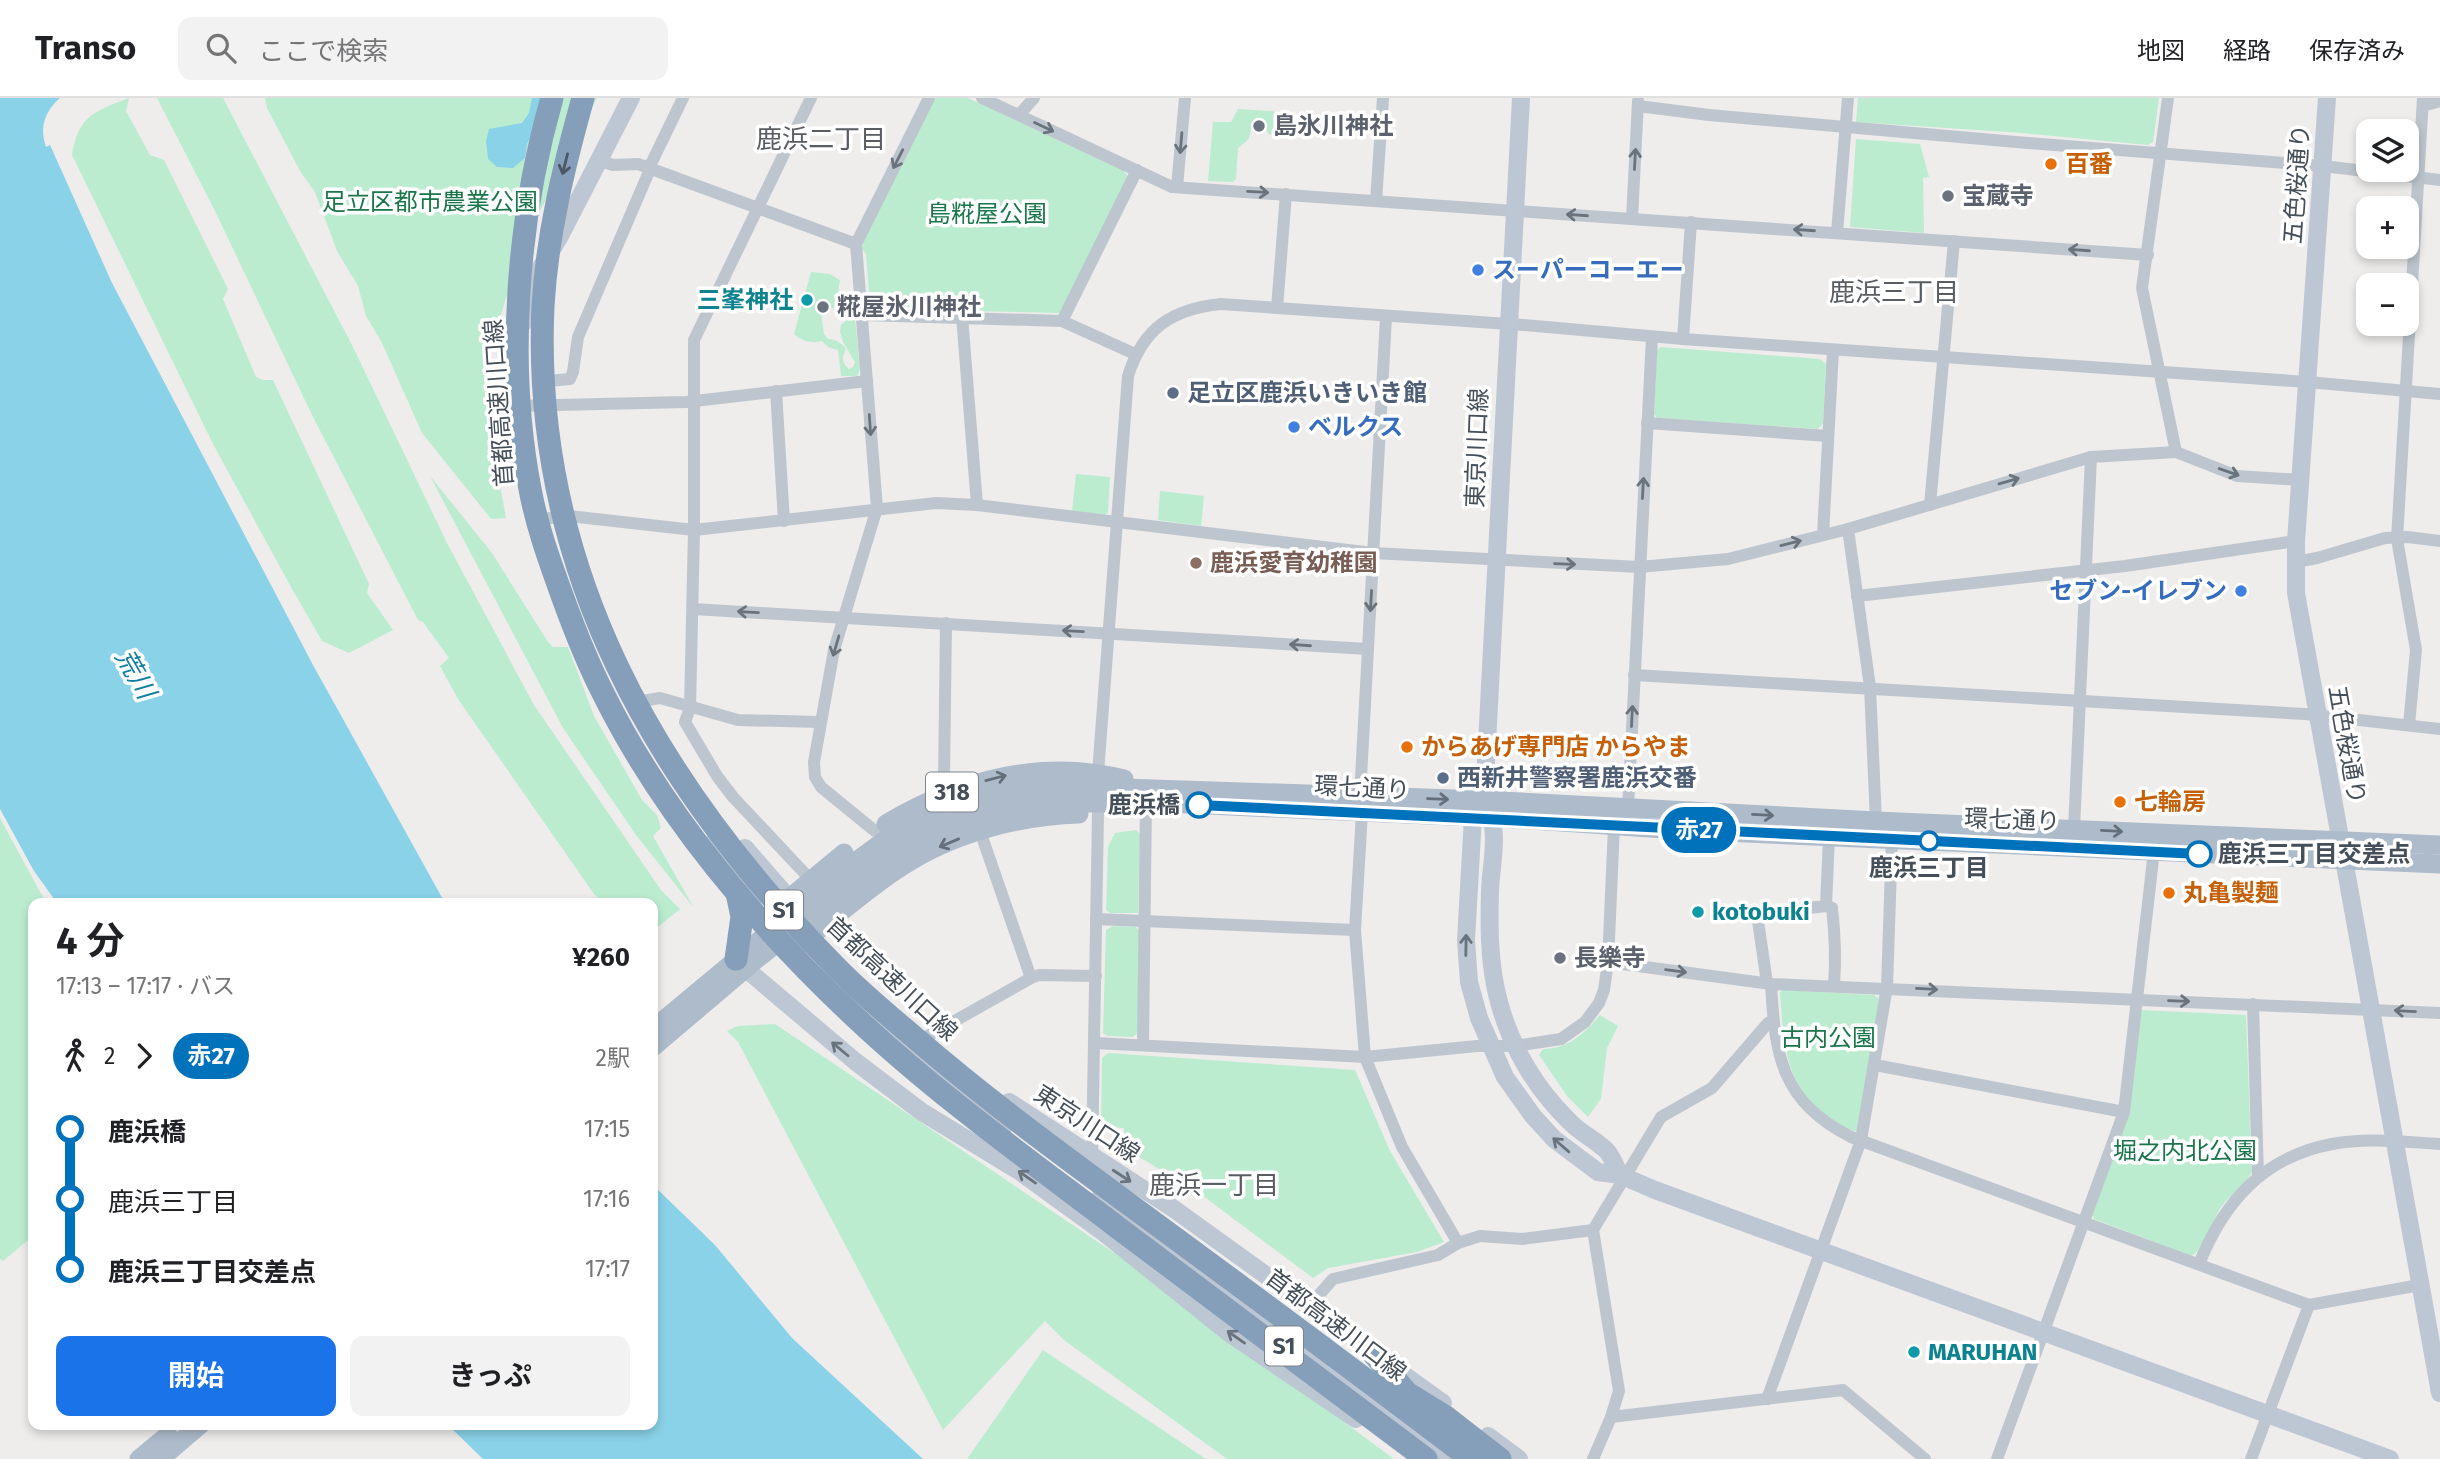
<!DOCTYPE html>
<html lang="ja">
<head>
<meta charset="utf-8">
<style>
	body { margin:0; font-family:"Fira Sans","Noto Sans JP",sans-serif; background:#f2f2f2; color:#202124; height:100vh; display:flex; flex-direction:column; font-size:26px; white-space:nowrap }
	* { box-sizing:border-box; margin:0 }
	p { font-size:23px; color:#757577 }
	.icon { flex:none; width:38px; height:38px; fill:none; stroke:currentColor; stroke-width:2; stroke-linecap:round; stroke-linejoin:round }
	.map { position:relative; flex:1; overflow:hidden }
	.details { position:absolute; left:28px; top:800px; width:630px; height:532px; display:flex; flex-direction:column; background:#fff; border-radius:14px; box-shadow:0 4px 10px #0003 }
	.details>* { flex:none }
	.badge { padding:0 14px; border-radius:23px; font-size:24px; line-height:46px }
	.tools { position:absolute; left:2356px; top:21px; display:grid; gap:14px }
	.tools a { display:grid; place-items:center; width:63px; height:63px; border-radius:14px; background:#fff; box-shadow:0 4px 10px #0003; font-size:35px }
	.map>.badge { position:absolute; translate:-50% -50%; box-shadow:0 0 0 4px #fff }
	.legs { display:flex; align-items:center; gap:10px; height:77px; padding:0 28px; font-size:23px }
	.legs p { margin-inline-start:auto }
	.overview { display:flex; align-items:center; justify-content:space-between; height:119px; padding:0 28px }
	h1 { font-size:38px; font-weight:700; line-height:52px }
	.action { display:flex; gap:14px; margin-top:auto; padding:14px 28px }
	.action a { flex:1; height:80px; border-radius:14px; background:#1a73e8; color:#fff; font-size:28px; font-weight:700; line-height:80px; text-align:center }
	.action a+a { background:#f2f2f2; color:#202124 }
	ul { padding:0 28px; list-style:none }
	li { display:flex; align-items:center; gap:24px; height:70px; font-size:26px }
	li i { display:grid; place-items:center; width:10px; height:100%; margin:0 9px; background:currentColor }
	li i::after { content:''; width:18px; height:18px; margin:-9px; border:5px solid; border-radius:50%; background:#fff }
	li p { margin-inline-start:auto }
	li:first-child i { background:linear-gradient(#0000 50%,currentColor 0) }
	li:last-child i { background:linear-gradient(currentColor 50%,#0000 0) }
	header { display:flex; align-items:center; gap:42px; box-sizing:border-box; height:98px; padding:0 35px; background:#fff; border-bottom:2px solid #e0e0e0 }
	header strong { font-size:33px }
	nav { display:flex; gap:38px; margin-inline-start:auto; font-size:24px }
	.search { width:490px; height:63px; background:#f2f2f2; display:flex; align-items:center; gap:18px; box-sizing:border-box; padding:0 24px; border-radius:14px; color:#757577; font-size:26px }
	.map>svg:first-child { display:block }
	.green { fill:#bbeccf }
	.water { fill:#8ad2e8 }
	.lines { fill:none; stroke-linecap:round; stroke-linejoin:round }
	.street { stroke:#bdc6ce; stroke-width:12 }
	.secondary { stroke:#bdc7d3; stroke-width:18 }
	.primary { stroke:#adbbcb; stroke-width:19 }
	.highway { stroke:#859eba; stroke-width:23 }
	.oneway { stroke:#69737c }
	.oneway2 { stroke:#4b5763 }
	.oneway3 { stroke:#646f7b }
	.oneway4 { stroke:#69737e }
	.line-1-casing { stroke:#fff; stroke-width:16 }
	.line-1 { stroke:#0072bc; stroke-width:10 }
	.worship-dot { fill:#6b7280; stroke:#fff; stroke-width:2.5 }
	.food-dot { fill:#e8710a; stroke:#fff; stroke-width:2.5 }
	.shop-dot { fill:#3f7fe0; stroke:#fff; stroke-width:2.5 }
	.culture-dot { fill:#0f9aa8; stroke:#fff; stroke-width:2.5 }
	.service-dot { fill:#5c6f8a; stroke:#fff; stroke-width:2.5 }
	.education-dot { fill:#8d6e63; stroke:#fff; stroke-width:2.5 }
	.stop-1-dot { fill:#fff; stroke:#0072bc; stroke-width:3.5 }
	.labels { text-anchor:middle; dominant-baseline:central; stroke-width:7; stroke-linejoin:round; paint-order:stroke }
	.shield { fill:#fff; stroke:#7d848b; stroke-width:2 }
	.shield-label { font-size:23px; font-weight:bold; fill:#454f59 }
	.worship-label { font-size:24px; font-weight:bold; fill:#5b616d; stroke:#fff; text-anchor:start }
	.food-label { font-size:24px; font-weight:bold; fill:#c56008; stroke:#fff; text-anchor:start }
	.street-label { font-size:24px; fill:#454f59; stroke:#fff }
	.park-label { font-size:24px; fill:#1a764a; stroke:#fff }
	.shop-label { font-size:24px; font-weight:bold; fill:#366cbe; stroke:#fff; text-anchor:start }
	.culture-label { font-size:24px; font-weight:bold; fill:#0d838f; stroke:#fff; text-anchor:start }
	.service-label { font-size:24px; font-weight:bold; fill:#4e5e75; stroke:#fff; text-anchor:start }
	.education-label { font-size:24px; font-weight:bold; fill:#785e54; stroke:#fff; text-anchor:start }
	.stop-label { font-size:24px; font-weight:bold; fill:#454f59; stroke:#fff; text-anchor:end }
	.neighbourhood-label { font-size:26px; fill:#595d61; stroke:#fff }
	.water-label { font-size:26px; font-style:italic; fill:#1180a0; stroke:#fff }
</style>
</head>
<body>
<header>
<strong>Transo</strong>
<div class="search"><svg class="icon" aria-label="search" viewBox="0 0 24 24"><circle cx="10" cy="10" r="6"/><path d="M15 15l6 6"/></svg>ここで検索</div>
<nav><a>地図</a><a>経路</a><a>保存済み</a></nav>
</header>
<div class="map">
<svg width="2440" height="1361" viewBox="0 0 2440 1361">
	<rect width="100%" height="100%" fill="#efecec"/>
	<g class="green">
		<path d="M129,0L126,13L150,57L164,62L228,191L223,201L256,279L263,282H273L369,486L367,495L393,532L349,555L322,543L291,489L213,346L72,57C78,18 95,13 129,0Z"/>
		<path d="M157,0H223L352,247L448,447L534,607L661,792L680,811L653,833V805H603L594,796L458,601L440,568L449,560L423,524L418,522L312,317L215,113Z"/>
		<path d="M265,0H597L534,125L510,187L490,253L493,349L506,420L491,421L422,335L382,245L366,218L358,188L337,153L315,94L300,73L267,10Z"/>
		<path d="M932,0H968L1124,73L1129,80L1060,215L873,211L870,207L866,156L862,151L864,142Z"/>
		<path d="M1858,0H2159L2153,44L2148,47L2022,35L1856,24Z"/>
		<path d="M1238,11L1274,13L1273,37L1268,36L1267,32L1251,31L1249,41L1238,50L1236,81L1233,84L1208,83L1213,24H1231Z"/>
		<path d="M1856,41L1920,46L1929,79L1923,80L1924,135L1850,129Z"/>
		<path d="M811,174L830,176L840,182L836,209L821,215L824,236L828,241C835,241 842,245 846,251C842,260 841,264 849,271L853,269L855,264L843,244L840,234L841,227L848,221L855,220L860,271L857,278H841L838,252L828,249L822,243C813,246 801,243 794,236Z"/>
		<path d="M1661,249L1820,261L1826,266L1823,325L1818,331L1657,320L1654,316L1657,252Z"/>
		<path d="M1076,376L1110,379L1108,414L1104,417L1072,414Z"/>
		<path d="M430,378L492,455L548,544L553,549H568L594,618L642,702L657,717L661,730L653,738L694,810L636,737L563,630Z"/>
		<path d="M1160,393L1204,398L1201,428L1158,422Z"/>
		<path d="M0,720L46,805H33V1138L3,1163L0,1161Z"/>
		<path d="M1136,732L1140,736L1138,815H1110L1106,812L1108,749L1115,735Z"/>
		<path d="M1113,828L1136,829L1139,833L1138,935L1133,939L1108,938L1103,935L1106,832Z"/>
		<path d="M1783,892L1874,897L1879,901L1859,1031L1854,1034C1787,1001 1785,961 1780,895Z"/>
		<path d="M2141,912L2246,917L2252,1074C2244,1088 2230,1097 2221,1109C2212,1123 2205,1149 2192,1158L2094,1121L2093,1117Z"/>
		<path d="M1600,917L1618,928L1607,950L1601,1001L1588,1019L1567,998L1539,957L1543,951C1568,951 1585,935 1600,917Z"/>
		<path d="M775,926L1132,1167L1394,1361H1227L1064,1242L1045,1223L943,1332L738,944L727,933L738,928Z"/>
		<path d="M1108,955L1355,972L1390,1053L1444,1144L1417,1154L1328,1170L1313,1180L1199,1095L1124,1050V1030L1101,1029L1102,960Z"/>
		<path d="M1043,1252L1206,1361H967Z"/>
	</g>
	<g class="water">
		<path d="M0,0H60C45,13 39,29 46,49L50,47L112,185L313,567L445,805H57L34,773L0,711Z"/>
		<path d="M532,0H550L527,46L525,60L513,70L497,69L488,61L486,43L489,31L522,25L529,15Z"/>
		<path d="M653,1087L715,1147L792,1240L923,1361H483L448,1327L653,1326Z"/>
	</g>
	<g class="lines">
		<g class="street">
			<path d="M982,0L1172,89L2148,157"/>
			<path d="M2168,0L2142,190L2176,354"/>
			<path d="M1638,8L1709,17L2016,44L2323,68L2440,82"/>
			<path d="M2423,8L2440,3"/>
			<path d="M1019,17L1034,0"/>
			<path d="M598,62L613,67L638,66L856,146"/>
			<path d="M1177,89L1185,0"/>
			<path d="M1376,103L1383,0"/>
			<path d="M1632,121L1638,3"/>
			<path d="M1837,135L1848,0"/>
			<path d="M1277,210L1286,96"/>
			<path d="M862,217L1062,223L1137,72"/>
			<path d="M962,218L977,407"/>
			<path d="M1062,223L1135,256"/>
			<path d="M1683,241L1691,124"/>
			<path d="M549,283L570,281L573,274L578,239L648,76L649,70L683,0"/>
			<path d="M776,293L784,423"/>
			<path d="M515,308L686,304L867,283"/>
			<path d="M1647,325L1828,338"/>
			<path d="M1930,407L1954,143"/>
			<path d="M532,422L569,418L694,432L936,405L977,407L1373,455L1639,469L1728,461L1848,431L2091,359L2176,354L2237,378L2301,382"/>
			<path d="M1848,431L1870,589L1876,723"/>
			<path d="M1823,437L1833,252"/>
			<path d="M2296,464L2317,460L2385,440L2408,439L2440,443"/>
			<path d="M1857,498L2125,468L2296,443"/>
			<path d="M693,511L1368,551"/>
			<path d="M946,525L944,683L946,696"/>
			<path d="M1634,577L2305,616L2440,631"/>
			<path d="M642,603L660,600L738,622L820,624"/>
			<path d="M2409,627L2416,552L2397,441L2423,0"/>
			<path d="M1098,675L1128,278C1143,230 1172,211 1221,206L1523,227L1683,241L2308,284L2440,296"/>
			<path d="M1360,698L1386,219"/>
			<path d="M1628,710L1652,239"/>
			<path d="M1362,715L1355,832L1365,959L1402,1049L1458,1145"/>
			<path d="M2074,731L2091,359"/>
			<path d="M875,733L821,689L815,679L814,664L834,552L877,410L856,146L929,0"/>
			<path d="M980,733L1031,880"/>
			<path d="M810,781L733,699L717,678L685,624L690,610L694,432V242L811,0"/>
			<path d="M1826,808L1832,810C1835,836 1836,861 1834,887"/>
			<path d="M1096,821L1355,832"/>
			<path d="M1608,864L1771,886L2440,915"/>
			<path d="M1767,885L1757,816L1826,808L1829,738"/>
			<path d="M1771,886C1775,957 1781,1004 1851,1039L2309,1207"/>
			<path d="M2253,906L2258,1078"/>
			<path d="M928,938L1031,880L1039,877L1096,878"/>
			<path d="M1095,945L1365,959L1477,948H1515L1561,941L1585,924L1599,905L1604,892L1608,864L1614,728"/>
			<path d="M1143,946L1146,704"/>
			<path d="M1875,967L2124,1014"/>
			<path d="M1092,1059L1098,715"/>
			<path d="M1593,1132L1619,1293L1611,1319L1593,1361"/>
			<path d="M2199,1166C2224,1104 2263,1059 2332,1046C2367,1039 2405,1044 2440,1046"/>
			<path d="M1309,1208L1333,1181L1438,1157L1458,1145L1480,1138L1522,1141L1593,1132L1661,1019L1712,990L1768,925L1773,924"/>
			<path d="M1767,1301L1861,1042L1887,889L1892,741"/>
			<path d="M1611,1319L1843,1292L1925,1361"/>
			<path d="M1997,1361L2124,1014L2154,753"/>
			<path d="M2251,1361L2309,1207L2420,1187"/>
		</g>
		<g class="secondary">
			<path d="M1521,0L1484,702L1473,719L1466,842L1469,884L1479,920L1505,979L1533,1018L1554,1041L1598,1074L1620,1077L1655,1092L2390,1361"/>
			<path d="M2327,0L2296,443V495L2440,1295"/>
			<path d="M523,225L540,171L560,138L631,0"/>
			<path d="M1487,709C1500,732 1491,766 1490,793C1489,830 1489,868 1499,904C1511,949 1536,991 1569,1023C1580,1035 1596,1042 1607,1053C1612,1059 1616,1069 1620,1077"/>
			<path d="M708,747L757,797"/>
			<path d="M745,750L798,811"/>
			<path d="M746,871L856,964L922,1014L1019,1073L1103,1134L1229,1235L1356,1321"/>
			<path d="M846,896L1003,1030"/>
			<path d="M1009,1004L1174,1111L1443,1305"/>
			<path d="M1099,1101L1446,1361"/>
			<path d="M1488,1338L1519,1361"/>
		</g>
		<g class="primary">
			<path d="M886,726C960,682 1039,660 1124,681"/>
			<path d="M775,812L844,755"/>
			<path d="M799,847C833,822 865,792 901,769C952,735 1018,718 1079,716"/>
			<path d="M653,931L839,776L888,740L933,717L967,705L998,695L1027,691L1095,689L1484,702L1876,723L2440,747"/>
			<path d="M653,949L758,860L874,769L896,754L915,742L960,722L999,710L1026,705H1165L1515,721L1679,732L2440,766"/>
			<path d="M139,1361L168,1337"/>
			<path d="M160,1361L201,1326"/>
		</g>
		<g class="highway">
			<path d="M552,0C517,122 506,266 530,391C537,429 550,464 563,500C575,533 588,566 604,597C663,716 760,831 857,921C938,997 1029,1062 1117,1129C1220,1207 1323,1284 1426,1361"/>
			<path d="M583,0C564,68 547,137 543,208C531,471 656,686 835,868C859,893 887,916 914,939C988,1003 1066,1060 1145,1118C1254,1198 1363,1279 1471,1361"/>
			<path d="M736,861L742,819L737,795"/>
			<path d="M1373,1255L1407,1295L1446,1319L1500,1361"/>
		</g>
	</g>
	<defs><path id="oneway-shaft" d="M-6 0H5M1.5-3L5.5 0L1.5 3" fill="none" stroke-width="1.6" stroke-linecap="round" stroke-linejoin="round" transform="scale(1.75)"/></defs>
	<g class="oneway">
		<use href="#oneway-shaft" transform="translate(1044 29) rotate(25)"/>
		<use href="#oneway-shaft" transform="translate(1181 45) rotate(95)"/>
		<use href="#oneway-shaft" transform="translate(898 61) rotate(117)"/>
		<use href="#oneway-shaft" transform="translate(1635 61) rotate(-87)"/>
		<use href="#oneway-shaft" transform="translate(1258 94) rotate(3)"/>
		<use href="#oneway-shaft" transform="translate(1577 117) rotate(-176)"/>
		<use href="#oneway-shaft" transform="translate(1804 132) rotate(-176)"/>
		<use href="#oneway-shaft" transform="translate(2079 152) rotate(-176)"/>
		<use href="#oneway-shaft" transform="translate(870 327) rotate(86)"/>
		<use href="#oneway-shaft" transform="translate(2229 374) rotate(19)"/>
		<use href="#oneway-shaft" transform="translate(2009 383) rotate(-16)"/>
		<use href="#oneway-shaft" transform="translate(1643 390) rotate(-87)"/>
		<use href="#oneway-shaft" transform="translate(1791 445) rotate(-14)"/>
		<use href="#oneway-shaft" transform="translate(1565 466) rotate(2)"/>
		<use href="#oneway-shaft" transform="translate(1371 503) rotate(93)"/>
		<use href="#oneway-shaft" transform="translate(748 514) rotate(-177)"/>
		<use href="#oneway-shaft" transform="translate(1073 533) rotate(-177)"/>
		<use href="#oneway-shaft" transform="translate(1300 547) rotate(-176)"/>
		<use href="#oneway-shaft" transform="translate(836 548) rotate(106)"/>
		<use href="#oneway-shaft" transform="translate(1632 618) rotate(-87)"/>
		<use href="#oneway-shaft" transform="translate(1676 873) rotate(7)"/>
		<use href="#oneway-shaft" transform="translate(1927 891) rotate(3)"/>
		<use href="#oneway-shaft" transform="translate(2179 903) rotate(2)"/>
		<use href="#oneway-shaft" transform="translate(2405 913) rotate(-177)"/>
	</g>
	<use class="oneway2" href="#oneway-shaft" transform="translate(565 66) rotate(104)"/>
	<g class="oneway3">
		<use href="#oneway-shaft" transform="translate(996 680) rotate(-15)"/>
		<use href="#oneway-shaft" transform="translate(1438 701) rotate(2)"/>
		<use href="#oneway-shaft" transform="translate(1763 717) rotate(3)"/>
		<use href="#oneway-shaft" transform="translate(2112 733) rotate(3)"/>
		<use href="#oneway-shaft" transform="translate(949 745) rotate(157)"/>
	</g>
	<g class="oneway4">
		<use href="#oneway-shaft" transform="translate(1466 847) rotate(-89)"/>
		<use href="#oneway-shaft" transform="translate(840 951) rotate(-140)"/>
		<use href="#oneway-shaft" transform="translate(1561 1047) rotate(-139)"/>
		<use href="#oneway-shaft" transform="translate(1122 1078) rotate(33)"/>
		<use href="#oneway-shaft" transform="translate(1027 1079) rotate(-145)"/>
		<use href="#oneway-shaft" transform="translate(1236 1239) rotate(-145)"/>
	</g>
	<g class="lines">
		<defs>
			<path id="line-1" d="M1199,707L2199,756"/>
		</defs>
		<use href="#line-1" class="line-1-casing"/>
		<use href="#line-1" class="line-1"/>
	</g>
	<g class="worship-dot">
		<circle cx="1259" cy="28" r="7"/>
		<circle cx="1948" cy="98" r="7"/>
		<circle cx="823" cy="209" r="7"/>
		<circle cx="1560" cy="860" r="7"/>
	</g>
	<g class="food-dot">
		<circle cx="2051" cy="66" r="7"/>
		<circle cx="1407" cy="649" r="7"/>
		<circle cx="2120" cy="704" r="7"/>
		<circle cx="2169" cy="795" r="7"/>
	</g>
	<g class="shop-dot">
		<circle cx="1478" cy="172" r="7"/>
		<circle cx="1294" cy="329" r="7"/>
		<circle cx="2241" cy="493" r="7"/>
	</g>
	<g class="culture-dot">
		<circle cx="807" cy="202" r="7"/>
		<circle cx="1698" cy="814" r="7"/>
		<circle cx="1914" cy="1254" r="7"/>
	</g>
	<g class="service-dot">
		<circle cx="1173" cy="295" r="7"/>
		<circle cx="1443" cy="680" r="7"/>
	</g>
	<circle class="education-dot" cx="1196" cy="465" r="7"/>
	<g class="stop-1-dot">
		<circle cx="1199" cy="707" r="12"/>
		<circle cx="1929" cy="743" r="9"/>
		<circle cx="2199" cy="756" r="12"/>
	</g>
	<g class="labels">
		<g class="shield">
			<rect x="926" y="674.5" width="52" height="39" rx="5"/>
			<rect x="765" y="792.5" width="38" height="39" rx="5"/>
			<rect x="1265" y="1228.5" width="38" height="39" rx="5"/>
		</g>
		<g class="shield-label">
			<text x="952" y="694">318</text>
			<text x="784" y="812">S1</text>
			<text x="1284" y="1248">S1</text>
		</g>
		<g class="worship-label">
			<text x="1273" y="28">島氷川神社</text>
			<text x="1962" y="98">宝蔵寺</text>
			<text x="837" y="209">糀屋氷川神社</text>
			<text x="1574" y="860">長樂寺</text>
		</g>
		<g class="food-label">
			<text x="2065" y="66">百番</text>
			<text x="1421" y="649">からあげ専門店 からやま</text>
			<text x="2134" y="704">七輪房</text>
			<text x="2183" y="795">丸亀製麺</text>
		</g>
		<g class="street-label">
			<text transform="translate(2297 86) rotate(-86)">五色桜通り</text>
			<text transform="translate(499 305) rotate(-94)">首都高速川口線</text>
			<text transform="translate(1477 350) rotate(-88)">東京川口線</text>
			<text transform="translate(2347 647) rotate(80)">五色桜通り</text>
			<text transform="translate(1362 690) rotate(3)">環七通り</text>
			<text transform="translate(2012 722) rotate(2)">環七通り</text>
			<text transform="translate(892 881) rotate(43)">首都高速川口線</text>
			<text transform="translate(1087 1026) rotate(33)">東京川口線</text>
			<text transform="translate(1336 1227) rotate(37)">首都高速川口線</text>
		</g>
		<g class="park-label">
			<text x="430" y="104">足立区都市農業公園</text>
			<text x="987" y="116">島糀屋公園</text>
			<text x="1828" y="940">古内公園</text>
			<text x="2185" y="1053">堀之内北公園</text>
		</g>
		<g class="shop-label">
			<text x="1492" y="172">スーパーコーエー</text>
			<text x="1308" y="329">ベルクス</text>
			<text x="2227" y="493" text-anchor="end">セブン-イレブン</text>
		</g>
		<g class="culture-label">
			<text x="793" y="202" text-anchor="end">三峯神社</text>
			<text x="1712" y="814">kotobuki</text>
			<text x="1928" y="1254">MARUHAN</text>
		</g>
		<g class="service-label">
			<text x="1187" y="295">足立区鹿浜いきいき館</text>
			<text x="1457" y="680">西新井警察署鹿浜交番</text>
		</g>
		<g class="education-label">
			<text x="1210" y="465">鹿浜愛育幼稚園</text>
		</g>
		<g class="stop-label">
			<text x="1180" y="707">鹿浜橋</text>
			<text x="2218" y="756" text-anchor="start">鹿浜三丁目交差点</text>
			<text x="1929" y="770" text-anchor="middle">鹿浜三丁目</text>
		</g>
		<g class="neighbourhood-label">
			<text x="821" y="41">鹿浜二丁目</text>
			<text x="1894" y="194">鹿浜三丁目</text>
			<text x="1214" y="1087">鹿浜一丁目</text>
		</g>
		<g class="water-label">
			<text transform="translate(135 576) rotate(60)">荒川</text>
		</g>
	</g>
</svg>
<div class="tools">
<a><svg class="icon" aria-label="layers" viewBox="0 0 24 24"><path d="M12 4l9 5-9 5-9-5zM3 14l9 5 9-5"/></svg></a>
<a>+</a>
<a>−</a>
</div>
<b class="badge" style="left:1699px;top:732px;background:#0072bc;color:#fff">赤27</b>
<section class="details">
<div class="overview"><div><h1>4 分</h1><p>17:13 – 17:17 · バス</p></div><b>¥260</b></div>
<div class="legs"><svg class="icon" aria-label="walk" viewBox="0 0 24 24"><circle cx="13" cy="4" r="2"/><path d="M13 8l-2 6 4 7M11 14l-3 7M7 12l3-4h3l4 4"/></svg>2<svg class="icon" aria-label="forward" viewBox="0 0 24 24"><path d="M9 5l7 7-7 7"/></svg><b class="badge" style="background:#0072bc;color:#fff">赤27</b><p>2駅</p></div>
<ul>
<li><i style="color:#0072bc"></i><b>鹿浜橋</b><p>17:15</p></li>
<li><i style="color:#0072bc"></i><span>鹿浜三丁目</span><p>17:16</p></li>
<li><i style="color:#0072bc"></i><b>鹿浜三丁目交差点</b><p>17:17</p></li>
</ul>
<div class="action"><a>開始</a><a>きっぷ</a></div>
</section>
</div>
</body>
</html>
